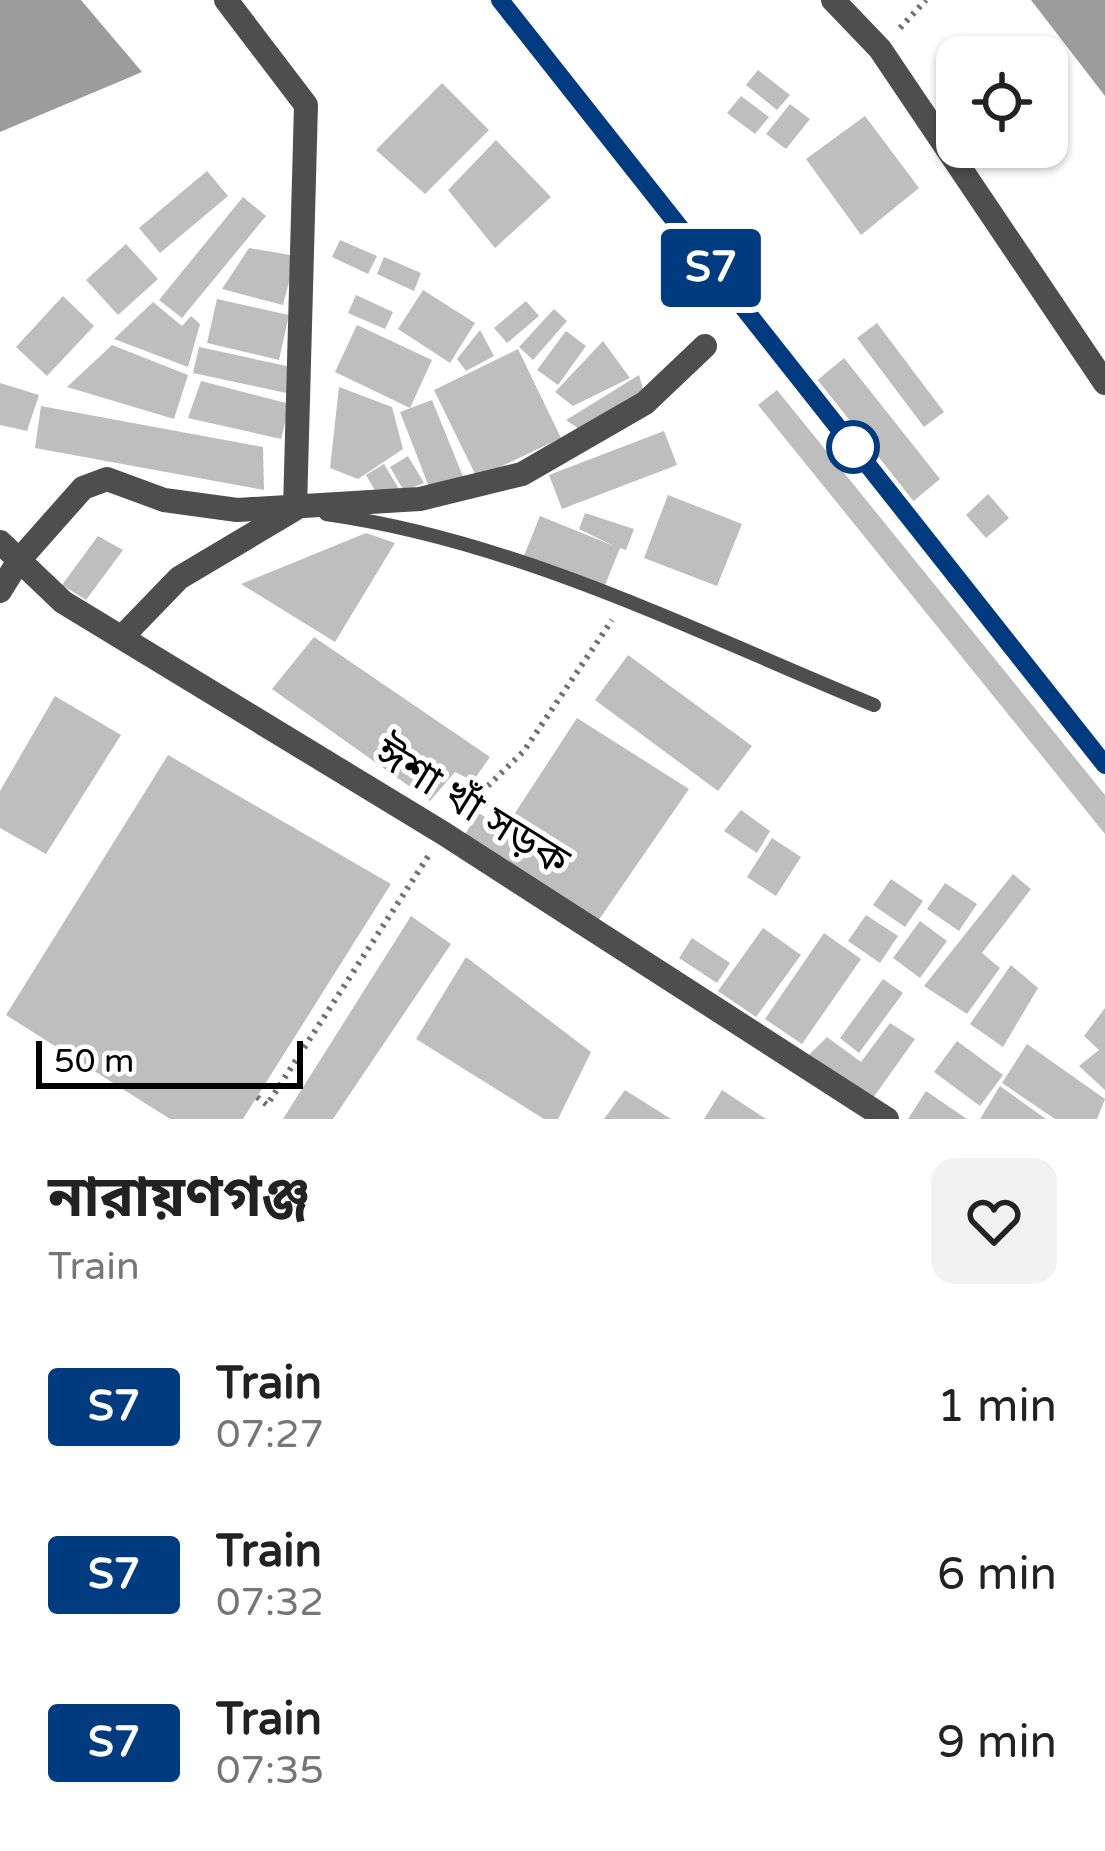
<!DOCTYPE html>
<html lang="en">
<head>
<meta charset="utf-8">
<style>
	body { margin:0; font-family:"Varela Round","Noto Sans Bengali",sans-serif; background:#f2f2f2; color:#222; height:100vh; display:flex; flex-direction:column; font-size:45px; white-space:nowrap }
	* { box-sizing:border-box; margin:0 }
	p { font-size:39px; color:#767676 }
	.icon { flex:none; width:66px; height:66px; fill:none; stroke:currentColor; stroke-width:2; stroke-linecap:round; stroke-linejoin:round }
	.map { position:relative; height:1119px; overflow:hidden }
	.details { display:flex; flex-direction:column; background:#fff; flex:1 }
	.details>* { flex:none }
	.badge { padding:0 24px; border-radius:9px; font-size:42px; line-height:78px }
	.controls { position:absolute; left:936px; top:36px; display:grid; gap:24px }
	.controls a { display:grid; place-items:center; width:132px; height:132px; border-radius:24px; background:#fff; box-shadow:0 3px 9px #0004; font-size:60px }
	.scale { position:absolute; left:36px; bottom:30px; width:267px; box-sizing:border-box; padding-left:12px; border:6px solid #000; border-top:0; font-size:33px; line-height:42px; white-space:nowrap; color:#000; -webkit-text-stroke:9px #fff; paint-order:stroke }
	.map>.badge { position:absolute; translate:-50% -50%; box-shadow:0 0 0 6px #fff }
	.round { display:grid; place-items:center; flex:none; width:126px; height:126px; border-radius:24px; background:#f2f2f2 }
	.summary { display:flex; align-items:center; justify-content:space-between; height:204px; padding:0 48px }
	h1 { font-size:57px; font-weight:700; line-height:90px }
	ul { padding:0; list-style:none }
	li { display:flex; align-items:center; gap:36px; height:168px; padding:0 48px }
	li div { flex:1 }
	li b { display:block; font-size:45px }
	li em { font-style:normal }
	li .badge { min-width:132px; font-weight:700; text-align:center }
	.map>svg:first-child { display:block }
	.water { fill:#9c9c9c }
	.building { fill:#bebebe }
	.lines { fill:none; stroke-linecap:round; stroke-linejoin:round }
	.path { stroke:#707070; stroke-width:6; stroke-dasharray:3 6; stroke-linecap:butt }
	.service { stroke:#4e4e4e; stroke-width:14 }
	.minor { stroke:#4e4e4e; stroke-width:24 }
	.tertiary { stroke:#4e4e4e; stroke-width:24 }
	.rail-casing { stroke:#000; stroke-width:14 }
	.rail { stroke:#fff; stroke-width:9; stroke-dasharray:27; stroke-linecap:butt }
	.line-casing { stroke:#fff; stroke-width:27 }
	.line { stroke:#003b80; stroke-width:18 }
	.stop-dot { fill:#fff; stroke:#003b80; stroke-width:6 }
	.labels { text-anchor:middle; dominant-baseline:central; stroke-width:10; stroke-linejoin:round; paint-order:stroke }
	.street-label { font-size:42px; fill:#000; stroke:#fff }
</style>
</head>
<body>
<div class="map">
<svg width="1105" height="1119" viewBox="0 0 1105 1119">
	<rect width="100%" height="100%" fill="#fff"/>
	<g class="water">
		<path d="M0,0H81L142,72L0,132Z"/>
		<path d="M1031,0H1105V96Z"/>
	</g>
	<g class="building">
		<path d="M758,70L790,95L777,110L746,85Z"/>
		<path d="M442,83L489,130L425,194L376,150Z"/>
		<path d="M741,96L769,117L755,134L727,113Z"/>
		<path d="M790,104L810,119L786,149L766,134Z"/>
		<path d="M865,116L919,188L861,235L806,159Z"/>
		<path d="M496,140L551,197L495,248L448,190Z"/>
		<path d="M207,171L228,196L160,253L139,228Z"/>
		<path d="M243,197L266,216L182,318L159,300Z"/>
		<path d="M340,240L377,256L368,274L332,257Z"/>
		<path d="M126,244L158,279L118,315L86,280Z"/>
		<path d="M249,248L296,256L283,305L222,289Z"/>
		<path d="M384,257L421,273L414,291L377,274Z"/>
		<path d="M423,290L475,323L450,363L398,329Z"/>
		<path d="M356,295L393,312L385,329L348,313Z"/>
		<path d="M63,296L94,326L47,376L16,347Z"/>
		<path d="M217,299L289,315L279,360L207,343Z"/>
		<path d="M526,301L539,316L507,343L494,328Z"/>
		<path d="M153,302L182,326L191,316L200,324L188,367L114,339Z"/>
		<path d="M554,309L567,321L533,360L519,347Z"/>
		<path d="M877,323L944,412L924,427L857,338Z"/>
		<path d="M357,325L432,360L410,408L335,372Z"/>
		<path d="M480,330L494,356L466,371L457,359Z"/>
		<path d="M566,331L586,346L558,385L537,370Z"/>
		<path d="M603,341L630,378L573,406L555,392Z"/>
		<path d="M112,345L188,375L174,419L67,387Z"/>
		<path d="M199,347L296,368L291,394L193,373Z"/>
		<path d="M518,349L561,438L477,478L434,390Z"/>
		<path d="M844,358L940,479L910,504L814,383Z"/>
		<path d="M639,375L646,399L585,433L566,420Z"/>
		<path d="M201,381L290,404L281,439L188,418Z"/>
		<path d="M0,383L39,395L27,431L0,425Z"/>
		<path d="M339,387L392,407L403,449L358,479L330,468Z"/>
		<path d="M777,390L1105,795V834L758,405Z"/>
		<path d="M432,400L464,479L431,492L400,412Z"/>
		<path d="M41,406L263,447L264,490L35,448Z"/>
		<path d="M664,431L677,465L562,509L549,475Z"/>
		<path d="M408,456L424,483L404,491L390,467Z"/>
		<path d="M384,464L400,491L380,499L366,475Z"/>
		<path d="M988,494L1009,518L986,538L966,515Z"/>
		<path d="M668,495L742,524L717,586L644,558Z"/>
		<path d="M585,513L634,529L626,550L620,548L603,590L523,558L540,516L614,546L579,529Z"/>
		<path d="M366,533L395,543L335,642L241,584Z"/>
		<path d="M98,536L123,550L86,600L62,585Z"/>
		<path d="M314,637L490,757L473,781L455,772L430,801L272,689Z"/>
		<path d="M628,655L752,746L718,791L595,700Z"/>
		<path d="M55,696L121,735L46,854L0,828V791Z"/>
		<path d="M577,718L689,789L596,924L463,837L479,813L504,830Z"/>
		<path d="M168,755L391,884L243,1119H170L6,1015Z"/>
		<path d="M741,810L770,831L757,853L724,831Z"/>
		<path d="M772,838L801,857L776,896L747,877Z"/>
		<path d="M1013,874L1031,889L982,953L1000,968L967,1014L924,986Z"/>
		<path d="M891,879L923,901L905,927L873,905Z"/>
		<path d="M945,883L977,904L959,931L927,909Z"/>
		<path d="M866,915L898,936L880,963L848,941Z"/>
		<path d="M411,916L451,944L333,1119H283Z"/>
		<path d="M920,921L947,941L920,978L893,958Z"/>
		<path d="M763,928L801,955L756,1017L718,991Z"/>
		<path d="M824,933L861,959L802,1044L765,1019Z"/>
		<path d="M692,938L730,963L717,983L679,958Z"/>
		<path d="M466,957L591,1052L558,1119H544L416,1039Z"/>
		<path d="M1011,965L1038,988L1003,1047L970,1024Z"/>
		<path d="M883,979L903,993L859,1053L840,1038Z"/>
		<path d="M1105,1008V1090L1079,1066L1099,1050L1084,1036Z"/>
		<path d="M890,1023L915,1039L873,1098L809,1055L827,1037L861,1062Z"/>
		<path d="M957,1041L1003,1075L980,1106L934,1072Z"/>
		<path d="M1027,1044L1105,1099L1097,1119H1055L1002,1083Z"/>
		<path d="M1000,1086L1046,1119H980Z"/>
		<path d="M625,1090L671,1119H604Z"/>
		<path d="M722,1090L766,1119H704Z"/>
		<path d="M926,1091L967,1119H908Z"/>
	</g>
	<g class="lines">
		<g class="path">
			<path d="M900,28L926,0"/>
			<path d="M462,811L524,751L612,620"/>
			<path d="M257,1097L267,1105L429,855"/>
		</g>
		<path class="service" d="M326,514C518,541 696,632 874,705"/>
		<g class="minor">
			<path d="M833,0L880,49L1105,383"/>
			<path d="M0,591L20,559L83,488L107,479L164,500L237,510L420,499L522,474L645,403L705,346"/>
			<path d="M122,637L179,578L295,509L306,105L226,0"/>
		</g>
		<path class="tertiary" d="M0,542L63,602L443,833L887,1119"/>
		<defs>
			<path id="rail" d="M500,0L1105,765"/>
		</defs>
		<use href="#rail" class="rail-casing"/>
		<use href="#rail" class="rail"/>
	</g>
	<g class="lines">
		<defs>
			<path id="line" d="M500,0L1105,765"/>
		</defs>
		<use href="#line" class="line-casing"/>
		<use href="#line" class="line"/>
	</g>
	<circle class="stop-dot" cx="853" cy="447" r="24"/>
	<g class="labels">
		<g class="street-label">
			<text transform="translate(472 807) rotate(32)">ঈশা খাঁ সড়ক</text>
		</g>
	</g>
</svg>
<div class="controls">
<a><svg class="icon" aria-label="locate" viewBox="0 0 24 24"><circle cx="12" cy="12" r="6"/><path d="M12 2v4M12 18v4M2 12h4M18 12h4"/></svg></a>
</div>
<div class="scale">50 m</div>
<b class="badge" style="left:711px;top:268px;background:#003b80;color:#fff">S7</b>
</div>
<section class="details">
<div class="summary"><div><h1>নারায়ণগঞ্জ</h1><p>Train</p></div><a class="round"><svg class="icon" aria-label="heart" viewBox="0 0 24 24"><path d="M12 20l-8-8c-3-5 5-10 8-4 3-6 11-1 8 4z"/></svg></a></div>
<ul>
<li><span class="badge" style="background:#003b80;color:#fff">S7</span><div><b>Train</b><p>07:27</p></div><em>1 min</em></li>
<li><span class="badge" style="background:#003b80;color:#fff">S7</span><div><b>Train</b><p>07:32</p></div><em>6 min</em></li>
<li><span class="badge" style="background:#003b80;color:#fff">S7</span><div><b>Train</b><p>07:35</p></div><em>9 min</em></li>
</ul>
</section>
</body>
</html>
